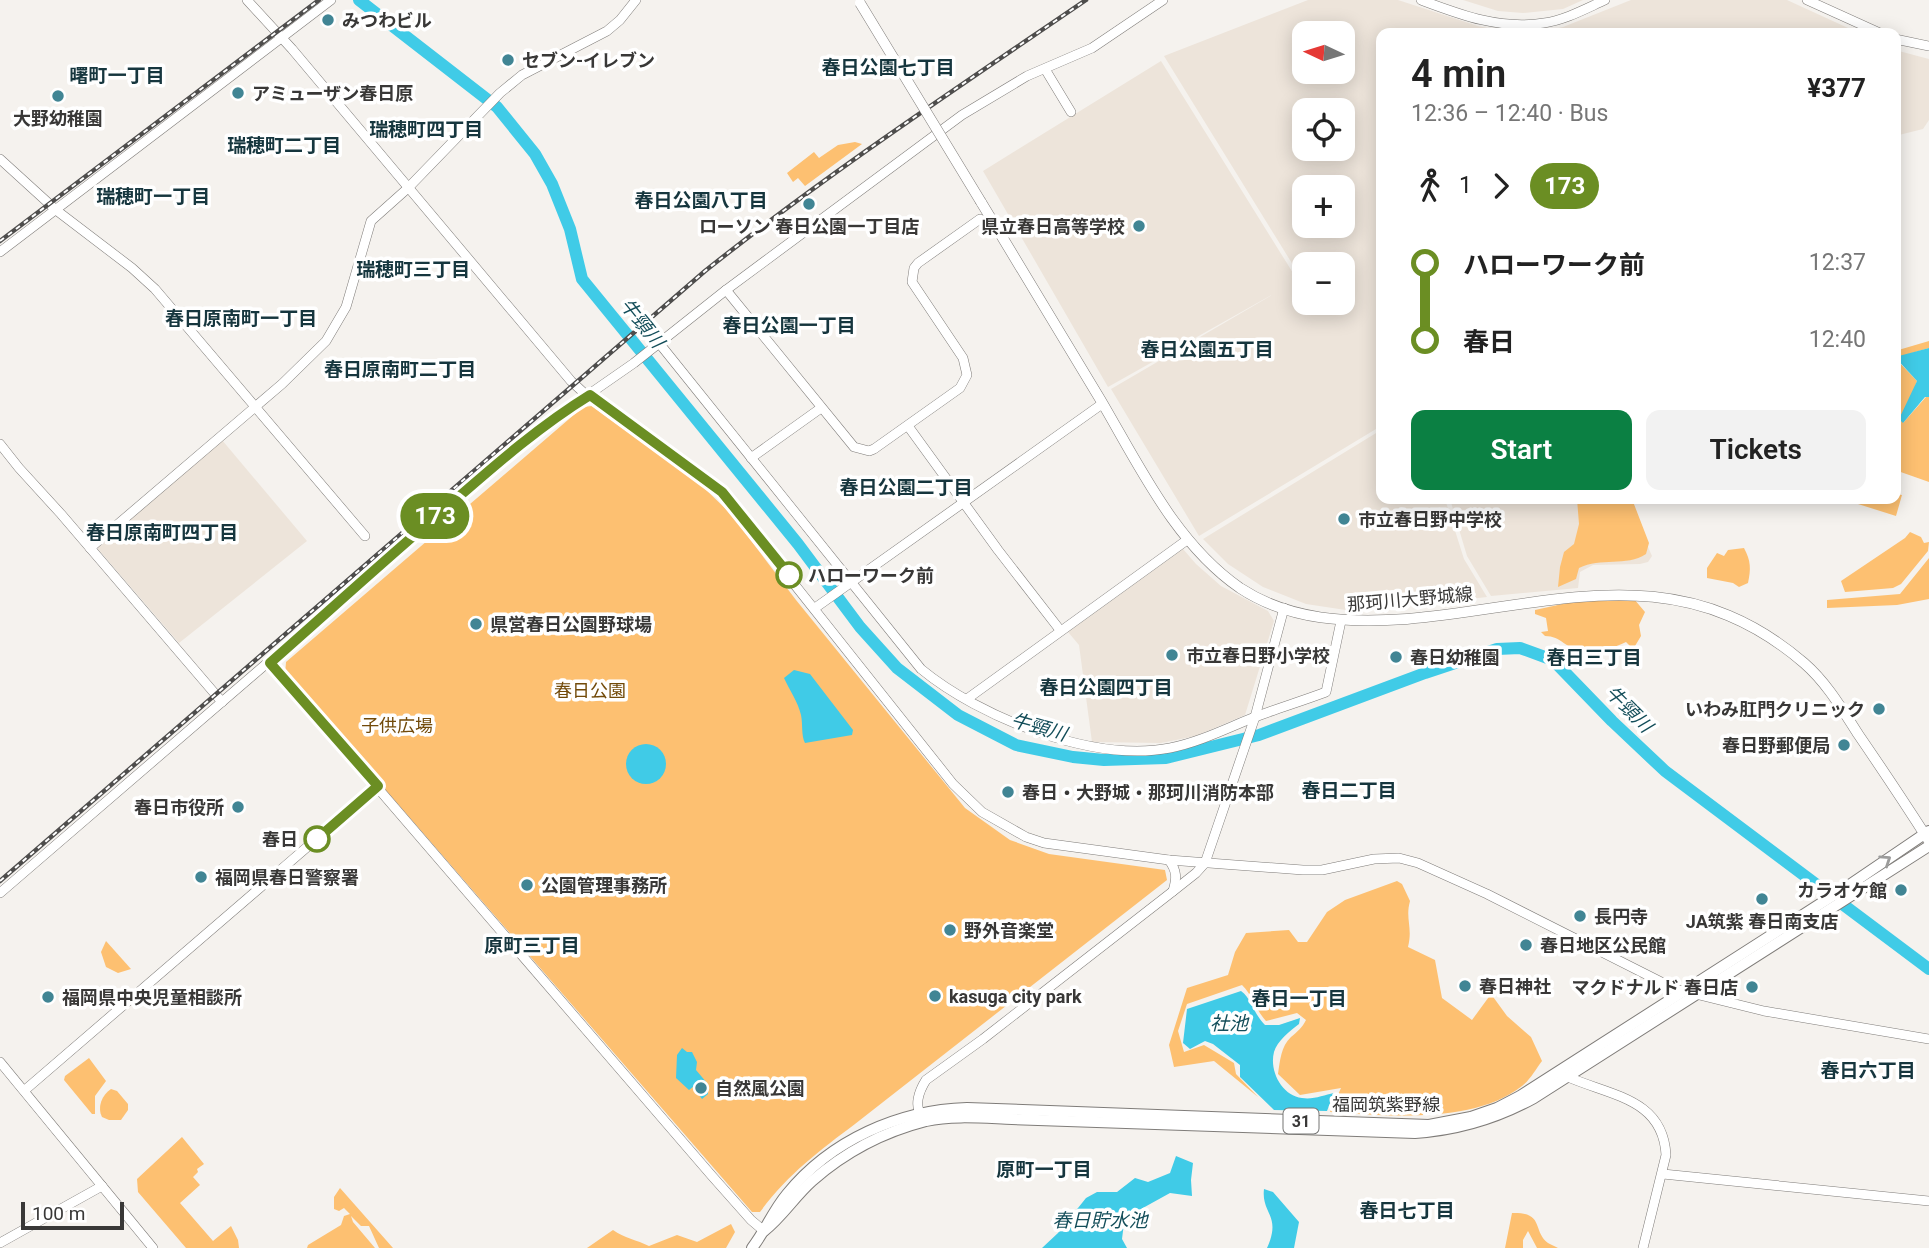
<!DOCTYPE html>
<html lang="en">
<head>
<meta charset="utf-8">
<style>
	body { margin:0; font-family:Roboto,"Noto Sans JP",sans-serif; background:#f2f2f2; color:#222; height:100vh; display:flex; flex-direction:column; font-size:26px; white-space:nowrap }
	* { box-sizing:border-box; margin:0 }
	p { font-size:23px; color:#767676 }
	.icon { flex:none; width:38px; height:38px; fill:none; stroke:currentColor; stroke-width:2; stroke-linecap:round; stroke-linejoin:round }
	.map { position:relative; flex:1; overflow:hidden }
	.sheet { position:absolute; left:1376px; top:28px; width:525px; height:476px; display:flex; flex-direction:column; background:#fff; border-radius:14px; box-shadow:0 4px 18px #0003 }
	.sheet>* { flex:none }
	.badge { padding:0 14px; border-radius:23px; font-size:24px; line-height:46px }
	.needle { width:46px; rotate:274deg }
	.fabs { position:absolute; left:1292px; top:21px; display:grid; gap:14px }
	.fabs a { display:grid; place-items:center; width:63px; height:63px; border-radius:14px; background:#fff; box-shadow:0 4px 18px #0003; font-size:35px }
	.scale { position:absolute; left:21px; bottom:18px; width:103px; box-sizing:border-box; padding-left:7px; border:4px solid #393837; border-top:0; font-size:19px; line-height:24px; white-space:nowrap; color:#393837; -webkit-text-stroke:5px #fff; paint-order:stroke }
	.map>.badge { position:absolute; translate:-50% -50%; box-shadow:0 0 0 4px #fff }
	.legs { display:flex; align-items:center; gap:10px; height:77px; padding:0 35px; font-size:23px }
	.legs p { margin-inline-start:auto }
	.headline { display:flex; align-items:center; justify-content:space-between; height:119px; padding:0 35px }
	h1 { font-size:38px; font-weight:600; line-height:52px }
	.primary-button { display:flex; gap:14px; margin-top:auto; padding:14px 35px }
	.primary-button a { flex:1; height:80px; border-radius:14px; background:#0b8043; color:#fff; font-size:28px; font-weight:600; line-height:80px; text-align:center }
	.primary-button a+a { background:#f2f2f2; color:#222 }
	ul { padding:0 35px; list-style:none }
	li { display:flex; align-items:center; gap:24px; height:77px; font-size:26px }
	li i { display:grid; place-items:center; width:10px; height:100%; margin:0 9px; background:currentColor }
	li i::after { content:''; width:18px; height:18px; margin:-9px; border:5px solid; border-radius:50%; background:#fff }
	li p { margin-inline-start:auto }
	li:first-child i { background:linear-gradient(#0000 50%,currentColor 0) }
	li:last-child i { background:linear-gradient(currentColor 50%,#0000 0) }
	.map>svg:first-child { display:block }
	.built { fill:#ede4da; fill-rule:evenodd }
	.green { fill:#fdc071 }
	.water { fill:#40cbe7 }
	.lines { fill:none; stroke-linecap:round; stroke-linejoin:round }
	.river { stroke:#40cbe7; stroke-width:12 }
	.tertiary-casing { stroke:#7f7c79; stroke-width:10 }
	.secondary-casing { stroke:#7f7c79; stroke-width:11 }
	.primary-casing { stroke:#7f7c79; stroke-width:12 }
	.tertiary { stroke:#fff; stroke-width:9 }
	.secondary { stroke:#fff; stroke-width:10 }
	.primary { stroke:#fff; stroke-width:10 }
	.rail-casing { stroke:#4e4d4c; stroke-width:4.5 }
	.rail { stroke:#fff; stroke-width:2; stroke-dasharray:5; stroke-linecap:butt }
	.secondary-bridge-casing { stroke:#7f7c79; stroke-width:11; stroke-linecap:butt }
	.secondary-bridge { stroke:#fff; stroke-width:10 }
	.oneway { stroke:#9c9c9b }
	.line-1-casing { stroke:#fff; stroke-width:16 }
	.line-1 { stroke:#6b8e23; stroke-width:10 }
	.poi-dot { fill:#418594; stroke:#fff; stroke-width:2.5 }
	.stop-1-dot { fill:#fff; stroke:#6b8e23; stroke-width:3.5 }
	.labels { text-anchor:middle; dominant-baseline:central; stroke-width:7; stroke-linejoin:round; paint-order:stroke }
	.shield { fill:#fff; stroke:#747473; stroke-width:2 }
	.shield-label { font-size:16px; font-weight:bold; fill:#393837 }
	.poi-label { font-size:18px; font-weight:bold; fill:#393837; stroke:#fff; text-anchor:start }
	.stop-label { font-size:18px; font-weight:bold; fill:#393837; stroke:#fff; text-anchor:start }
	.street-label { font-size:18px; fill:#393837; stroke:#fff }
	.park-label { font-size:18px; fill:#724a09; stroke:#fff }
	.neighbourhood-label { font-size:19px; font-weight:bold; fill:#16363e; stroke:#fff }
	.water-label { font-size:19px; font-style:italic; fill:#144e5a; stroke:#fff }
</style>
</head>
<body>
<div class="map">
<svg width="1929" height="1248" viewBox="0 0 1929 1248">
	<rect width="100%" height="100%" fill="#f5f2ee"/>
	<g class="built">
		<path d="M1308,0H1398L1478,26L1511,33L1545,31L1563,27L1631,0H1787L1859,33H1381V426L1199,536L1111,389L1277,292L1108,387L983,171L1161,61L1298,281L1301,278L1164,56ZM1342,33V72H1304V33ZM1342,110V149H1304V110ZM1304,187H1342V226H1304ZM1342,264V303H1304V264Z"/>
		<path d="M1463,0H1583L1563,9L1523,13L1498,11Z"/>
		<path d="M1895,50L1929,59V120L1923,129L1895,136Z"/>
		<path d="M1381,430V499H1445L1464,559L1487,597L1359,612L1306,604L1263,587L1228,564L1203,539Z"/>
		<path d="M222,440L307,541L179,643L98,549V547Z"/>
		<path d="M1450,499H1627L1652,556L1648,562L1640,564L1593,565L1580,572L1578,588L1491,596L1467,556Z"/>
		<path d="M1183,549L1196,564L1221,586L1268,611L1274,621L1245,715L1196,736L1161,743L1092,742L1079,645L1068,632Z"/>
	</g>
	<g class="green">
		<path d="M855,142L862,144L805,186L798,178L793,182L787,173L814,152L819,158L838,145Z"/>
		<path d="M1929,341V348L1895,358L1917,381L1903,423L1926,397H1929V482L1895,470V351Z"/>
		<path d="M592,406L702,486L730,513L796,600L965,808L1010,840L1049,854L1165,870L1167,880L855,1124C819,1151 787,1175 760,1212H752L285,674L286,662L583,407Z"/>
		<path d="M1895,494L1902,495L1896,516L1858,504L1860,499H1895Z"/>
		<path d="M1577,499H1632L1649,543L1646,554C1626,567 1601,557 1579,568L1576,579L1558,587L1560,567L1564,552L1574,544L1579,524Z"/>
		<path d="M1910,532L1921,537L1924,543L1929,542L1928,551L1901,584L1893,588L1845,592L1841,581L1905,538Z"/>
		<path d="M1744,548C1751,561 1751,569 1748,583L1739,587L1733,583L1707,578V568L1717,553L1724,556L1728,550Z"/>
		<path d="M1929,558V599L1897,605L1827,608V600L1900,594Z"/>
		<path d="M1634,599L1645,612L1639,625L1641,636L1635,646H1630L1626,642C1612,648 1596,656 1581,652C1567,649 1561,636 1545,636L1541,632L1548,631L1546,618L1535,614V610L1576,601Z"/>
		<path d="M1397,881L1402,884L1410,901C1405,919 1413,927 1408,947L1435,960L1442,998L1472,1020L1491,994L1507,1016L1531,1037L1542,1061C1536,1069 1530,1080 1522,1086C1474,1124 1387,1116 1330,1112L1341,1088L1300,1095L1278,1074C1280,1061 1281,1046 1291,1037C1298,1031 1302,1028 1306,1020L1297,1013L1266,1021C1255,1009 1253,996 1242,985L1187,1004L1178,1031L1184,1052L1204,1045L1234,1063L1236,1074L1258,1097L1214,1061L1174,1067L1169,1045L1187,988L1228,975L1235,952L1246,933L1289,930L1298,942H1307L1327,912L1345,900Z"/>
		<path d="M106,941L131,969L118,973L106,967L101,952Z"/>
		<path d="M89,1058L106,1081L95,1096V1114H92L64,1080L65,1076Z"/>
		<path d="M111,1089L117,1091L128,1104V1110L121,1120H109L102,1117C97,1107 102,1095 111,1089Z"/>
		<path d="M182,1137L204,1164L197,1169L198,1172L193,1177L200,1185L180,1203L213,1241L231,1226L238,1240L239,1248H186L138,1192L137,1179Z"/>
		<path d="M340,1188L393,1248H379L369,1226H361L351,1216L353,1222L375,1248H307L308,1245L341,1225L344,1216L350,1214L344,1208L339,1211L334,1209V1197Z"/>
		<path d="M1512,1213C1545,1212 1532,1231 1548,1243C1551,1245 1555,1246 1558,1248H1537L1528,1231L1523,1240V1248H1505Z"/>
		<path d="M731,1224L735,1232L726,1248H587L613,1230C624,1238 637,1240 649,1246L677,1235L697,1242Z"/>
	</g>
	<g class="water">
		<path d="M1929,348V397H1925L1903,423L1899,419L1917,381L1895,357Z"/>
		<path d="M794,670L810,674L853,730L852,735L805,743C801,735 803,725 801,715C798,702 790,691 784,678Z"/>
		<circle cx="646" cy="764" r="20"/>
		<path d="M1241,991C1252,999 1253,1013 1265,1025H1279L1300,1018L1299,1024C1290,1031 1277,1041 1274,1052C1269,1071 1282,1096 1302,1098C1313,1100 1324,1095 1334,1093L1327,1111L1274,1110L1240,1077V1065L1213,1044L1205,1041L1190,1049L1183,1043L1187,1009Z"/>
		<path d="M682,1048L687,1052H692L697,1062L696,1070L707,1083L708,1094L702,1099L693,1087L689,1090L676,1078L677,1055Z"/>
		<path d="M1176,1156L1193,1163L1191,1180L1192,1196L1170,1193L1132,1214L1124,1223L1122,1239L1127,1248H1042L1058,1233L1086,1198L1097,1192H1117L1135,1178L1148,1182L1170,1173Z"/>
		<path d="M1264,1189L1273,1192L1299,1222L1294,1248H1267C1282,1215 1261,1214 1264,1189Z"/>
	</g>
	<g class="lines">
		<path class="river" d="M359,0L497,107L535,154L552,184L570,229L582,279L798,544L860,627L897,668L958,715L1016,745L1073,757L1104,760L1166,758L1259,735L1425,673L1497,649L1520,648L1553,660L1612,721L1665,771L1929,969"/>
		<defs>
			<g id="tertiary">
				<path d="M247,0L292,49L571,381L584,393L591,395L721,492L953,784L982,812L1026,837L1044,843L1169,860L1303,870H1322L1374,859L1399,858L1418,863L1487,894L1675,989L1764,1011L1929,1039"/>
				<path d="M1421,0C1461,15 1500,30 1544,23C1565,20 1585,9 1605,0"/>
				<path d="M1807,0L1880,33"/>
				<path d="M1895,39L1929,46"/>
				<path d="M1045,69L1071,112"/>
				<path d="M0,159L56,210L132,268L155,289L365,536"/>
				<path d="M0,252L331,0"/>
				<path d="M726,290L854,447L869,451L874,449L960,388L967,375L963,358L912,282L914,268L918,263L980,219"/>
				<path d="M659,343L921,669C979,717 1093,763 1170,748C1200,742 1227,728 1255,717C1279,708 1302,701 1326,692L1341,621"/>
				<path d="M908,426L998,550L1060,630"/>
				<path d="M0,444L19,468L61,514L222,702"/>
				<path d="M751,458L821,408"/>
				<path d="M90,548L282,384L326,341L346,307L371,221L408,188L500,93L522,75L607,31L620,20L636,0"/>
				<path d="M815,608L1102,404"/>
				<path d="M270,663L712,1176L751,1220L764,1231"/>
				<path d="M967,699L1187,540"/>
				<path d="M1169,860C1177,871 1177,878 1173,891"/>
				<path d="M0,893L539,429L634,363L726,290L962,115L1027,76L1092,48L1163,0"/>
				<path d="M0,1062L153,1248"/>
				<path d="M1568,1077C1612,1096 1663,1099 1666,1155L1643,1248"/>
				<path d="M25,1090L378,786"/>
				<path d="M923,1117C913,1107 919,1091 926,1080L983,1039L1172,892L1196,873L1205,863L1255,717L1284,608"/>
				<path d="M1663,1174L1929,1201"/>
				<path d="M0,1243L102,1186"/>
			</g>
			<path id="secondary" d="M981,202C1021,268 1060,333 1100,399C1139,465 1175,543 1240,588C1290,621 1349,623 1407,619C1553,606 1677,554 1804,663C1827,683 1842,709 1858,734C1882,769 1906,805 1929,841"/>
			<g id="primary">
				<path d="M764,1231C782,1217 795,1196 812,1181C845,1152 883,1132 926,1121C953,1115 984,1118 1012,1119L1415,1133C1459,1130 1496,1119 1534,1098L1929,846"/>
				<path d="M752,1248C766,1230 772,1212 787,1194C831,1140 899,1110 967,1108L1429,1125L1471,1117L1497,1108L1520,1096L1848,886L1929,831"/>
			</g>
		</defs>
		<use href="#tertiary" class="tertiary-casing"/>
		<use href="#secondary" class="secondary-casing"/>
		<use href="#primary" class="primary-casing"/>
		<use href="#tertiary" class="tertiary"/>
		<use href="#secondary" class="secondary"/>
		<use href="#primary" class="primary"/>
		<defs>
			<g id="rail">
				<path d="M0,241L319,0"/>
				<path d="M0,881L705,271C827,174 957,88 1086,0"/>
			</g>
		</defs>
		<use href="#rail" class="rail-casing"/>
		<use href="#rail" class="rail"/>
		<defs>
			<path id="secondary-bridge" d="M860,3L981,202"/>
		</defs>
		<use href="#secondary-bridge" class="secondary-bridge-casing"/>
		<use href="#secondary-bridge" class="secondary-bridge"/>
	</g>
	<defs><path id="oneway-chevron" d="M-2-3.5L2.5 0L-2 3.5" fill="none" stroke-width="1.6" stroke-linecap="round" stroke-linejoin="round" transform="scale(1.75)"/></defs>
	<use class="oneway" href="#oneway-chevron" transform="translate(1886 860) rotate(-34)"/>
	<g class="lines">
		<defs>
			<path id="line-1" d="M317,839L378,786L270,663C329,611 387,558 447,507C493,467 538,427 590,395L722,492L789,575"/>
		</defs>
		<use href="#line-1" class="line-1-casing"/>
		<use href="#line-1" class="line-1"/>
	</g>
	<g class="poi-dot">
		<circle cx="328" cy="20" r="7"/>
		<circle cx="508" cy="60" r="7"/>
		<circle cx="238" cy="93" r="7"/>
		<circle cx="58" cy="96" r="7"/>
		<circle cx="809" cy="204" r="7"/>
		<circle cx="1139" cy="226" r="7"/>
		<circle cx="1344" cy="519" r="7"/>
		<circle cx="476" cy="624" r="7"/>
		<circle cx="1172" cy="655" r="7"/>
		<circle cx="1396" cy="657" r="7"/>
		<circle cx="1879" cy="709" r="7"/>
		<circle cx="1844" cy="745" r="7"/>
		<circle cx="1008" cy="792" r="7"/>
		<circle cx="238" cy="807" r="7"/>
		<circle cx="201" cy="877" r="7"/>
		<circle cx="527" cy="885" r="7"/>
		<circle cx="1901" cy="890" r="7"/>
		<circle cx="1762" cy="899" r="7"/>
		<circle cx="1580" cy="916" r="7"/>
		<circle cx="950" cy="930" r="7"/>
		<circle cx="1526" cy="945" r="7"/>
		<circle cx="1465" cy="986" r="7"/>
		<circle cx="1752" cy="987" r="7"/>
		<circle cx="935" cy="996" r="7"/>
		<circle cx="48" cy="997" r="7"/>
		<circle cx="701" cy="1088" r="7"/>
	</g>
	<g class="stop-1-dot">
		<circle cx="789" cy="575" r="12"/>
		<circle cx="317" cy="839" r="12"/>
	</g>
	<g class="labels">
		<rect class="shield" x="1283.5" y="1108.5" width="35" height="25" rx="5"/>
		<g class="shield-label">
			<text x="1301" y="1121">31</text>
		</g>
		<g class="poi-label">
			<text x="342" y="20">みつわビル</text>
			<text x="522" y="60">セブン-イレブン</text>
			<text x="252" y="93">アミューザン春日原</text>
			<text x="58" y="118" text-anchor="middle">大野幼稚園</text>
			<text x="809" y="226" text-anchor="middle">ローソン 春日公園一丁目店</text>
			<text x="1125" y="226" text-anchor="end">県立春日高等学校</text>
			<text x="1358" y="519">市立春日野中学校</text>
			<text x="490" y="624">県営春日公園野球場</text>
			<text x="1186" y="655">市立春日野小学校</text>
			<text x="1410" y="657">春日幼稚園</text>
			<text x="1865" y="709" text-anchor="end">いわみ肛門クリニック</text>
			<text x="1830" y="745" text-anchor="end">春日野郵便局</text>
			<text x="1022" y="792">春日・大野城・那珂川消防本部</text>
			<text x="224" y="807" text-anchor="end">春日市役所</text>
			<text x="215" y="877">福岡県春日警察署</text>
			<text x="541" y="885">公園管理事務所</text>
			<text x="1887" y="890" text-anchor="end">カラオケ館</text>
			<text x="1594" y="916">長円寺</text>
			<text x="1762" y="921" text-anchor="middle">JA筑紫 春日南支店</text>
			<text x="964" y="930">野外音楽堂</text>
			<text x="1540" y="945">春日地区公民館</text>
			<text x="1479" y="986">春日神社</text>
			<text x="1738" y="987" text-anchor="end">マクドナルド 春日店</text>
			<text x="949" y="996">kasuga city park</text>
			<text x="62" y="997">福岡県中央児童相談所</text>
			<text x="715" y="1088">自然風公園</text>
		</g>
		<g class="stop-label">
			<text x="808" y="575">ハローワーク前</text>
			<text x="298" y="839" text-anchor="end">春日</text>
		</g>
		<g class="street-label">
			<text transform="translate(1410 599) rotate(-5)">那珂川大野城線</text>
			<text x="1386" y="1104">福岡筑紫野線</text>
		</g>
		<g class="park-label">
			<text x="590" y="690">春日公園</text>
			<text x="397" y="725">子供広場</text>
		</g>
		<g class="neighbourhood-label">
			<text x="888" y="67">春日公園七丁目</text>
			<text x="117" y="75">曙町一丁目</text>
			<text x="426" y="129">瑞穂町四丁目</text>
			<text x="284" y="145">瑞穂町二丁目</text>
			<text x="153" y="196">瑞穂町一丁目</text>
			<text x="701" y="200">春日公園八丁目</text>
			<text x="413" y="269">瑞穂町三丁目</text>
			<text x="241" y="318">春日原南町一丁目</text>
			<text x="789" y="325">春日公園一丁目</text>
			<text x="1207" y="349">春日公園五丁目</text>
			<text x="400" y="369">春日原南町二丁目</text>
			<text x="906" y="487">春日公園二丁目</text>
			<text x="162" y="532">春日原南町四丁目</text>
			<text x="1594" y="657">春日三丁目</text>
			<text x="1106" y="687">春日公園四丁目</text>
			<text x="1349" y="790">春日二丁目</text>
			<text x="532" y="945">原町三丁目</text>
			<text x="1299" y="998">春日一丁目</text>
			<text x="1868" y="1070">春日六丁目</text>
			<text x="1044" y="1169">原町一丁目</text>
			<text x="1407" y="1210">春日七丁目</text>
		</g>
		<g class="water-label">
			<text transform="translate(642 323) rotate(51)">牛頸川</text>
			<text transform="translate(1629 709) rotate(45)">牛頸川</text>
			<text transform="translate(1039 727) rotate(16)">牛頸川</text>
			<text x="1229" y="1023">社池</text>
			<text x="1100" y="1220">春日貯水池</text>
		</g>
	</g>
</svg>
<div class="fabs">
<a><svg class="needle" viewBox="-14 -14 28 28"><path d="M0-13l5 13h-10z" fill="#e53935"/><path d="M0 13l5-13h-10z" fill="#767676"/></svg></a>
<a><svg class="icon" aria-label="locate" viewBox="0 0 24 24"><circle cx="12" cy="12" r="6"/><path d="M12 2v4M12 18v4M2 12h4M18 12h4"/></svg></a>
<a>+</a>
<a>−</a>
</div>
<div class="scale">100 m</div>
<b class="badge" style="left:435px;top:516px;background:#6b8e23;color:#fff">173</b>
<section class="sheet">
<div class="headline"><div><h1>4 min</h1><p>12:36 – 12:40 · Bus</p></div><b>¥377</b></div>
<div class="legs"><svg class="icon" aria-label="walk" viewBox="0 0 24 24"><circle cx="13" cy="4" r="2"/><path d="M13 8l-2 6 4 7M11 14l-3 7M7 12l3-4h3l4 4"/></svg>1<svg class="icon" aria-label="forward" viewBox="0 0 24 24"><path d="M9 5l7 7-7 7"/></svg><b class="badge" style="background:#6b8e23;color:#fff">173</b></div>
<ul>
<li><i style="color:#6b8e23"></i><b>ハローワーク前</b><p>12:37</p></li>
<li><i style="color:#6b8e23"></i><b>春日</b><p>12:40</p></li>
</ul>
<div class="primary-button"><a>Start</a><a>Tickets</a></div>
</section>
</div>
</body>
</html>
